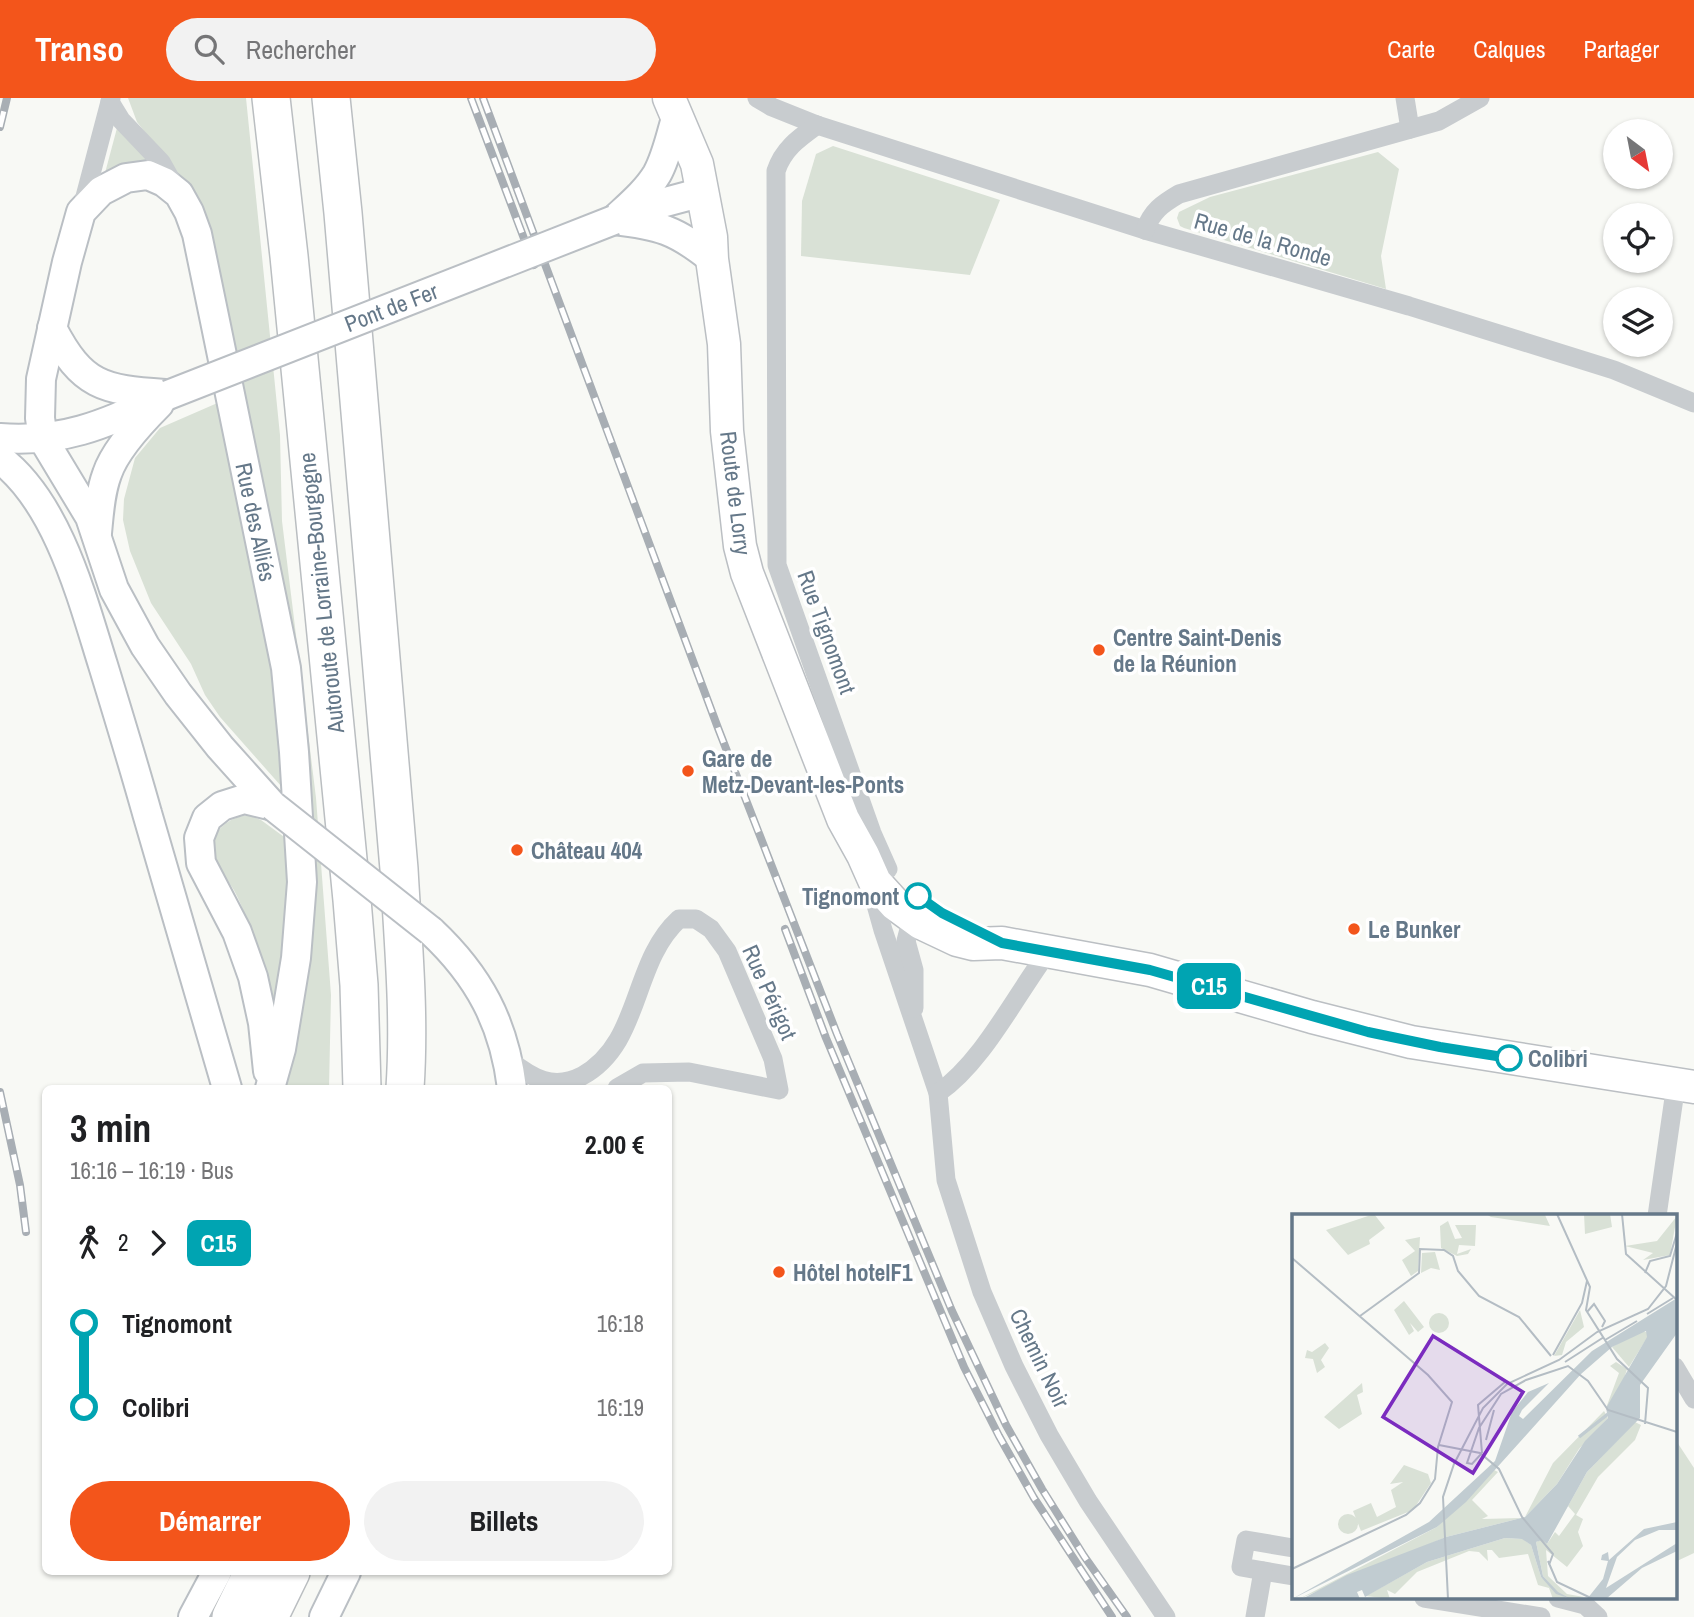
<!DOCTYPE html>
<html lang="fr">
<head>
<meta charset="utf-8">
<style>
	body { margin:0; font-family:"Archivo Narrow",sans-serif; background:#f2f2f2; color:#202124; height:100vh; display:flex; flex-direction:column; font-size:26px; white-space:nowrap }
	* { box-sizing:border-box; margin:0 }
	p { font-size:23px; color:#757577 }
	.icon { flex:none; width:38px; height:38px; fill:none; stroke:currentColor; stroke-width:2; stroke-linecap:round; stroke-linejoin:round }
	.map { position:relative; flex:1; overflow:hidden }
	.panel { position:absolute; left:42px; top:987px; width:630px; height:490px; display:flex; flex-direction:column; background:#fff; border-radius:10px; box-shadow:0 2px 5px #0004 }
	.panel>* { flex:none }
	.badge { padding:0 14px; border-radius:10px; font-size:24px; line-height:46px }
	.needle { width:46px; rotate:148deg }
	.fabs { position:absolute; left:1603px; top:21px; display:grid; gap:14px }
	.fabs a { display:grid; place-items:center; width:70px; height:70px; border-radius:50%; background:#fff; box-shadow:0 2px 5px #0004; font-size:35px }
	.map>.badge { position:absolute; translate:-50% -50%; box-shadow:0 0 0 4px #fff }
	.legs { display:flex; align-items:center; gap:10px; height:77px; padding:0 28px; font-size:23px }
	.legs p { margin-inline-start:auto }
	.summary { display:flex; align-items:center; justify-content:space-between; height:119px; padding:0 28px }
	h1 { font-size:38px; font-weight:800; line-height:52px }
	.action { display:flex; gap:14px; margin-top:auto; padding:14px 28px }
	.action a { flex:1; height:80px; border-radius:42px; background:#f3551b; color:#fff; font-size:28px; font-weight:800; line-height:80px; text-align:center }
	.action a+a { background:#f2f2f2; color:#202124 }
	ul { padding:0 28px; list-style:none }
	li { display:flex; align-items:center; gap:24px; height:84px; font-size:26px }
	li i { display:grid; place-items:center; width:10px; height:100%; margin:0 9px; background:currentColor }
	li i::after { content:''; width:18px; height:18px; margin:-9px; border:5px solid; border-radius:50%; background:#fff }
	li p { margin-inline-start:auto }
	li:first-child i { background:linear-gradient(#0000 50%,currentColor 0) }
	li:last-child i { background:linear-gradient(currentColor 50%,#0000 0) }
	header { display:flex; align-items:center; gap:42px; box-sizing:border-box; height:98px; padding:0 35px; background:#f3551b; color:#fff }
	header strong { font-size:33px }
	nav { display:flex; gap:38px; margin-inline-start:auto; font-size:24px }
	.search { width:490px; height:63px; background:#f2f2f2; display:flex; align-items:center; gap:18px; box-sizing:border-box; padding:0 24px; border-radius:38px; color:#757577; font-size:26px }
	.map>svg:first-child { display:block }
	.green { fill:#d9e1d6 }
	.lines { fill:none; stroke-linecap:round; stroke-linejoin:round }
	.secondary-casing { stroke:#babfc4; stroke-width:32 }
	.primary-casing { stroke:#bbbfc3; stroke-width:35 }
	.highway-casing { stroke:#babec1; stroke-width:40 }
	.street { stroke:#c8cccf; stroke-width:19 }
	.secondary { stroke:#fff; stroke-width:28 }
	.primary { stroke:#fff; stroke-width:32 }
	.highway { stroke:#fff; stroke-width:37 }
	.rail-casing { stroke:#a8aeb4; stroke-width:8 }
	.rail { stroke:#fff; stroke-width:5; stroke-dasharray:16; stroke-linecap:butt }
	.secondary-bridge-casing { stroke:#babfc4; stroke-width:32; stroke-linecap:butt }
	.secondary-bridge { stroke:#fff; stroke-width:28 }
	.line-1-casing { stroke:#fff; stroke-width:16 }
	.line-1 { stroke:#00a4b2; stroke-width:10 }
	.poi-dot { fill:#f3551b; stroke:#fff; stroke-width:2.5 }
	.stop-1-dot { fill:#fff; stroke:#00a4b2; stroke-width:3.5 }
	.labels { text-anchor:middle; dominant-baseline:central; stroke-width:7; stroke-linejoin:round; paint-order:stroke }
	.street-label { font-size:23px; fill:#657889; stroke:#fff }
	.poi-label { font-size:23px; font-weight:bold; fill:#657889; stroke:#fff; text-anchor:start }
	.stop-label { font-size:23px; font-weight:bold; fill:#657889; stroke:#fff; text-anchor:end }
	.inset-river { fill:none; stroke:#c1ccd1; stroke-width:3.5 }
	.inset-road { fill:none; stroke:#b4bdc4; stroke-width:2 }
	.view { fill:#7b2cbf; fill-opacity:0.15; stroke:#7b2cbf; stroke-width:3.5 }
	.inset-edge { fill:none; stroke:#657889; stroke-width:3.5 }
</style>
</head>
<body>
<header>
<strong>Transo</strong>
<div class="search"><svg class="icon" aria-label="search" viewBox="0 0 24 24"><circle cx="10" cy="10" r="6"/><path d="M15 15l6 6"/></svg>Rechercher</div>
<nav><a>Carte</a><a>Calques</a><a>Partager</a></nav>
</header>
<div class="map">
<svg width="1694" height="1519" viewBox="0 0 1694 1519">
	<rect width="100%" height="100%" fill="#f8f9f5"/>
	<g class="green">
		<path d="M128,0H246L280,337L282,423L316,700L331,897L329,990H283L306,830L239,302L200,104L137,24Z"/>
		<path d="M117,30L150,64H132L105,75Z"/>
		<path d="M833,48L1000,102L970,177L801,158L802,103L816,56Z"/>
		<path d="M1378,54L1399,71L1381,158L1386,191L1184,130L1180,128L1177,120L1179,114L1210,99Z"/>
		<path d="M222,303L276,576L289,693L281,688L220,619L205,597L191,566L151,505L130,453L123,422L124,401L135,360L160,330Z"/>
		<path d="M248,717L261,722L291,744L290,793L273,949C265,897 260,845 237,798C229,781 207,761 215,740C220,725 235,719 248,717Z"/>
		<path d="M1675,1341L1694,1370V1455L1675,1464Z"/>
	</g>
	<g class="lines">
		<defs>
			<g id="secondary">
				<path d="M623,118L643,110L703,94"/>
				<path d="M614,122C629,108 646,94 657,76C667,58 671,36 677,17"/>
				<path d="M614,122C659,127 676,132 712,161"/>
				<path d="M52,230C82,288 103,292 165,296"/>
				<path d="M0,340C68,345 108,324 168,297"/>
				<path d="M0,361C58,405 82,500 103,567C118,616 133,665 147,715C174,807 201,899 227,990"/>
				<path d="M97,435C99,415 100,395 107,376C115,352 141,324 159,306"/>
				<path d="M431,833C479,878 504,925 512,990"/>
				<path d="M268,973L263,925L253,879L237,834L201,765L199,740L207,720L222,708L244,701L273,708"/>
				<path d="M270,990L281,951L296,860L302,784L294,654L286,570L215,223L197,136L189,114L179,96L164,84L148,77L126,80L101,93L81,114L67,164L41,281L40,320L43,341L90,419L114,491L145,548L178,596L220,649L273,708"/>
				<path d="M193,1519L217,1474"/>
				<path d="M324,1519L346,1474"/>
			</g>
			<path id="primary" d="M669,0L697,66L711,139L712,161L724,246L727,333L740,448L747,475L843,721L863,757L875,784L895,806L921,825L957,842L973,846L1002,845L1150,872L1312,919L1411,944L1694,989"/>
			<g id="highway">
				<path d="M271,0L289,158L352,802L359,887L362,990"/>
				<path d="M331,0L343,115L399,771C403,843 410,917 405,990"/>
				<path d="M231,1519L253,1474"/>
				<path d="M269,1519L291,1474"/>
			</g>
		</defs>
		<use href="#secondary" class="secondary-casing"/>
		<use href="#primary" class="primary-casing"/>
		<use href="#highway" class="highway-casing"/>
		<g class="street">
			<path d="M757,0L772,9L817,27L1145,132L1409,208L1614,272L1694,305"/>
			<path d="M1405,0L1410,31"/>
			<path d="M110,4L121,22L161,64L175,89"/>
			<path d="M817,27C799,40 783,51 776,73L777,467L872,735L888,771"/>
			<path d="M82,110L111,0"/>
			<path d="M1145,132C1152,113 1162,106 1179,96L1439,23L1480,0"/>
			<path d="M875,785L876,807L883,832L938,995L946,1082L982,1194L1014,1268L1049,1337L1088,1403L1166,1519"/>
			<path d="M914,910V872L906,843L918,797"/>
			<path d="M509,962C532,980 553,993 582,978C642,945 631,865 679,821H696L711,831L727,853L773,961L779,992L689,974L643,975L617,990"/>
			<path d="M938,995C983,964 1015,898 1048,854"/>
			<path d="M1657,1118L1676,986"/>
			<path d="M1675,1269L1694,1301"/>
			<path d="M1293,1450L1246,1442L1241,1469L1293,1478"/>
			<path d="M1424,1500L1541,1519"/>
			<path d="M1558,1500L1585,1507L1598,1519"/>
			<path d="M1255,1519L1263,1473"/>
		</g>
		<use href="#secondary" class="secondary"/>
		<use href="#primary" class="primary"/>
		<use href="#highway" class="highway"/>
		<defs>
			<g id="rail">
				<path d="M471,0L534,167"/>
				<path d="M483,0L718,630L837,936L952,1213L1006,1327L1042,1391L1084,1458L1127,1519"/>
				<path d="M0,29L7,0"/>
				<path d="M785,831L826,940L964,1269L999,1338L1034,1400L1112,1519"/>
				<path d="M0,994L20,1087L26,1134"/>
			</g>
		</defs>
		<use href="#rail" class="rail-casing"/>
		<use href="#rail" class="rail"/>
		<defs>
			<g id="secondary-bridge">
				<path d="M168,297L614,122"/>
				<path d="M273,708L431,833"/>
			</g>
		</defs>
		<use href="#secondary-bridge" class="secondary-bridge-casing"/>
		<use href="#secondary-bridge" class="secondary-bridge"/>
	</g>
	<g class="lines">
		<defs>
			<path id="line-1" d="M918,798L942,815L1002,845L1150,872L1368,934L1440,949L1509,960"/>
		</defs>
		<use href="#line-1" class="line-1-casing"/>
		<use href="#line-1" class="line-1"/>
	</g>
	<g class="poi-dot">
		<circle cx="1099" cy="552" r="7"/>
		<circle cx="688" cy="673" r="7"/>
		<circle cx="517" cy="752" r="7"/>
		<circle cx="1354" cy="831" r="7"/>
		<circle cx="779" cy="1174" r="7"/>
	</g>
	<g class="stop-1-dot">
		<circle cx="918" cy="798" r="12"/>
		<circle cx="1509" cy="960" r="12"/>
	</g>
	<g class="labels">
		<g class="street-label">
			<text transform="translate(1263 141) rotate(16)">Rue de la Ronde</text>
			<text transform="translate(391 209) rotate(-21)">Pont de Fer</text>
			<text transform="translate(736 395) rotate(83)">Route de Lorry</text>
			<text transform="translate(256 424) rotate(78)">Rue des Alliés</text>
			<text transform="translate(321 495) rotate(-96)">Autoroute de Lorraine-Bourgogne</text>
			<text transform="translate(827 534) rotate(70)">Rue Tignomont</text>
			<text transform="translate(770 894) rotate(66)">Rue Périgot</text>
			<text transform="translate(1040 1260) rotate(64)">Chemin Noir</text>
		</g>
		<g class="poi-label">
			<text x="1113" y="539">Centre Saint-Denis<tspan x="1113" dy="26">de la Réunion</tspan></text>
			<text x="702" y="660">Gare de<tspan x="702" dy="26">Metz-Devant-les-Ponts</tspan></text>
			<text x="531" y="752">Château 404</text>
			<text x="1368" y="831">Le Bunker</text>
			<text x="793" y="1174">Hôtel hotelF1</text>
		</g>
		<g class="stop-label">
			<text x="899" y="798">Tignomont</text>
			<text x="1528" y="960" text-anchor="start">Colibri</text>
		</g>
	</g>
	<g transform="translate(1292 1116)">
		<rect width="385" height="385" fill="#f8f9f5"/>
		<path d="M82,0L93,14L77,26L78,30L56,41L34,16ZM194,0L253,1L258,12L199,3ZM318,0L320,13L293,20L292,0ZM385,2L378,41L351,46L361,39L333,32L365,27ZM156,7L163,25L170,24L163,11H184L183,32L167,31L165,40L179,35L176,40L165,42L149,34L148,12ZM128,23L126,57L119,62L110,46L123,37L113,26ZM143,38L148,56L139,54L129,59L130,39ZM112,87L132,113L126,118L118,109L122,117L117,121L102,96ZM288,96L292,113L274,128L270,141L262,142ZM137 109a10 10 0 1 1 20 0a10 10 0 1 1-20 0ZM349,117L358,119L337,153L320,133ZM33,129L37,134L29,146L33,153L25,159L21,145L13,144L15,136L20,138ZM324,148L335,155L329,175L314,194L327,159L318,152ZM70,169L71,178L65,181L70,200L47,215L32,203ZM312,197L316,204L287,235L265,270L233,303L261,249ZM343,208L349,211L343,226L306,263L284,301L291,305L286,318L291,332L275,353L254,336L256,362L275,380L292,383L279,385L266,379L251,362L244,328L251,325L255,330L263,318L267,322L283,300L276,292L295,258ZM112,251L136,260L139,269L121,296L69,317L61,297L79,289L85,303L104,293L99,276L111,268L98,270ZM202,256L206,258L180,286L196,302L190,305L229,304L154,323L7,385L145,313ZM46 310a10 10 0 1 1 20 0a10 10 0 1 1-20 0ZM213,324L231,325L239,331L249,363L275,385H261L257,374L246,371L236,340L207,344L200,336H195L196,347L187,338L177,337L125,358L103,380L95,376L98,385L74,382L135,348Z" fill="#d9e1d6"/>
		<path d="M385,84V119L348,171V204L295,258L255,330L250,326L244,328L251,362L266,378L279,385L264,380L249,363L239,331L230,325L213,324L135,348L73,383L70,376L65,378L68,385H10L55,361L154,323L233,303L265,270L293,227L316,204L314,194L355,123L354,117L320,133L289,160L174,288L145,313L0,385L137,308L203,247L220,198L236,178L257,169L230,196L227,202L231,205L300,137ZM385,308V316H367L343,326L325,343L314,374L385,329V337L350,354L314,385H295L311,365L316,347L309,346L310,341L316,338L317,346L352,315Z" fill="#c1ccd1"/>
		<path class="inset-river" d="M287,223L316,200"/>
		<path class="inset-road" d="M265,0L298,73L294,96L325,145L356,174L353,210M330,0L334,40L385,86M0,44L136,161L160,188L146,233L143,265L128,289L114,301L0,355M353,59L358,47L378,42L385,19M295,98L302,90L313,107L310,113M355,100L381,84M68,102L127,59L128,35L152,36L161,42L166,57L187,82L227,103L259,142M313,126L345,107M261,141L290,89L295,67M273,148L312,123M194,226L202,196M147,231L188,239L207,255L230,303L261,340L257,351M190,239L180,250L175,249L187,214L209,180L234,166L276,152L296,167L316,196L385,218M190,239L186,191L213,168M256,347L265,368L301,385M156,385L151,283L162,250L191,194L215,170L267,146L305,118L356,95L374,72L385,29"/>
		<path class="view" d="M141,122L231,178L181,259L91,203Z"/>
		<rect width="385" height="385" class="inset-edge"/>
	</g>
</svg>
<div class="fabs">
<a><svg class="needle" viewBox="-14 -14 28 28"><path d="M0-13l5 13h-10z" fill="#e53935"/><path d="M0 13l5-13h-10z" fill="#757577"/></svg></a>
<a><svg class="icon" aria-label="locate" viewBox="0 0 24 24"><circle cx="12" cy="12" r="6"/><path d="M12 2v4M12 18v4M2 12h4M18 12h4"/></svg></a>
<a><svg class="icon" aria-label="layers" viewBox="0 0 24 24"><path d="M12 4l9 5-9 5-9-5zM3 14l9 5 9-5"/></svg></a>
</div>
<b class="badge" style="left:1209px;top:888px;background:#00a4b2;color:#fff">C15</b>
<section class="panel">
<div class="summary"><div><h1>3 min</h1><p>16:16 – 16:19 · Bus</p></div><b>2.00 €</b></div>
<div class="legs"><svg class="icon" aria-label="walk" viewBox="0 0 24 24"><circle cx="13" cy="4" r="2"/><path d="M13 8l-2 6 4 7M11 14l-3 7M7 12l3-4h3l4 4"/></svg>2<svg class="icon" aria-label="forward" viewBox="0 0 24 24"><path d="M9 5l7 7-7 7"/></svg><b class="badge" style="background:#00a4b2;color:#fff">C15</b></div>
<ul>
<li><i style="color:#00a4b2"></i><b>Tignomont</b><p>16:18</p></li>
<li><i style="color:#00a4b2"></i><b>Colibri</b><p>16:19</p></li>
</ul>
<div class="action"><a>Démarrer</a><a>Billets</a></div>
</section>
</div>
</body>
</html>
